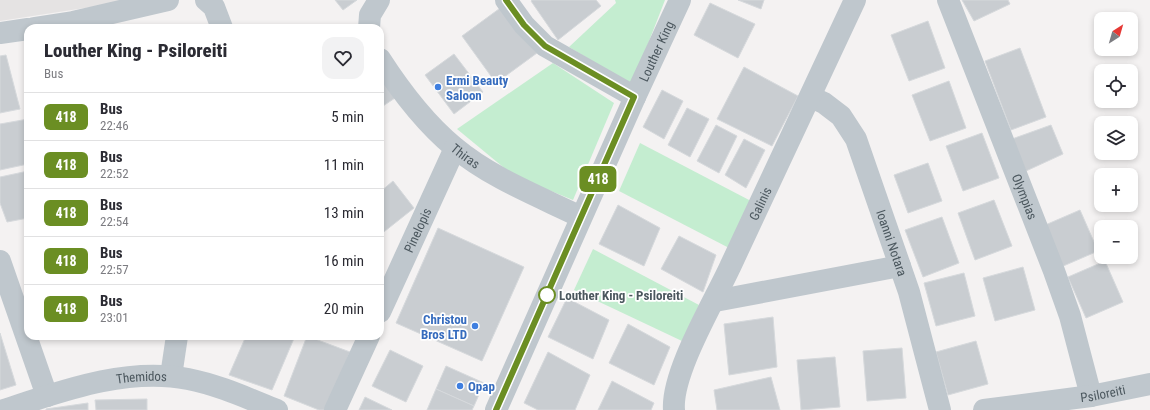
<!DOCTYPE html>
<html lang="en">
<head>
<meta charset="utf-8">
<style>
	body { margin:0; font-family:"Roboto Condensed",sans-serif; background:#f2f2f3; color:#2b2b33; height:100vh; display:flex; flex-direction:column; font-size:15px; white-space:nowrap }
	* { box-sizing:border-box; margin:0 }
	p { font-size:13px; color:#7c7c81 }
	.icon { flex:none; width:22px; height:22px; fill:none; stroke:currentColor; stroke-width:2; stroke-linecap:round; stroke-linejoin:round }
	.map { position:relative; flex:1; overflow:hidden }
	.sheet { position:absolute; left:24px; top:24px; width:360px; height:316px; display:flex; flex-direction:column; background:#fff; border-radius:12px; box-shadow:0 2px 6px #0003 }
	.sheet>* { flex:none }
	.badge { padding:0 8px; border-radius:6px; font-size:14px; line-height:26px }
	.needle { width:26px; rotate:37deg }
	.tools { position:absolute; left:1094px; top:12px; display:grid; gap:8px }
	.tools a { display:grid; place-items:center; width:44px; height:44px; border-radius:8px; background:#fff; box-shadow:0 2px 6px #0003; font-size:20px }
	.map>.badge { position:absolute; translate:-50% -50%; box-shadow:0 0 0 2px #fff }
	.round { display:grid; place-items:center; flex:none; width:42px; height:42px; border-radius:12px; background:#f2f2f3 }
	.overview { display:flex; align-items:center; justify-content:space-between; height:68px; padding:0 20px }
	h1 { font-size:19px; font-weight:800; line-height:30px }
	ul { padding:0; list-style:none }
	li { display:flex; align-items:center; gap:12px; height:48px; padding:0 20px; border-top:1px solid #e1e1e2 }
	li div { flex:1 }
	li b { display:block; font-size:15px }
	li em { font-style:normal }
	li .badge { min-width:44px; font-weight:700; text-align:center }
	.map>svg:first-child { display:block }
	.education { fill:#e5e3e3 }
	.green { fill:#c4edd0 }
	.building { fill:#c9cdd1; stroke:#d6d9dc }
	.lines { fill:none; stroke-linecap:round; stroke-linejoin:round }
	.minor { stroke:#bfc7cd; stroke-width:22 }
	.line-casing { stroke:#fff; stroke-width:9 }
	.line { stroke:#6b8e23; stroke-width:6 }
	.shop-dot { fill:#3f7fe0; stroke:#fff; stroke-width:1.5 }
	.stop-dot { fill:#fff; stroke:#6b8e23; stroke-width:2 }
	.labels { text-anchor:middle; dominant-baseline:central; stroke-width:3.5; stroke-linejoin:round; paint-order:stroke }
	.street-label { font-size:13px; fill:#4b575e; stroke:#fff }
	.shop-label { font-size:13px; font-weight:bold; fill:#366cbe; stroke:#fff; text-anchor:start }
	.stop-label { font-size:13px; font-weight:bold; fill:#4b575e; stroke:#fff; text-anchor:start }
</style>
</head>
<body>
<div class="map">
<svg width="1150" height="410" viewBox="0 0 1150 410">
	<rect width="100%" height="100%" fill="#f4f2f2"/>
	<path class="education" d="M0,0H137L0,21Z"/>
	<g class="green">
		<path d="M615,0H665L632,85L569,47L616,3Z"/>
		<path d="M553,63L614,103L573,200L514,176L457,129Z"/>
		<path d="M640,143L751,201L731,249L619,191Z"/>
		<path d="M593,249L699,305L682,341L574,290Z"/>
	</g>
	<g class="building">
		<path d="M335,0H357L343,10Z"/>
		<path d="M532,0H596L601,6L558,40L531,1Z"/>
		<path d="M738,0H764L761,9Z"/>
		<path d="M962,0H1008L1010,4L974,21Z"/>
		<path d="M710,3L755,24L738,58L694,35Z"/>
		<path d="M503,6L537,53L496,83L462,36Z"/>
		<path d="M928,21L945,68L909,81L891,35Z"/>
		<path d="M1020,48L1046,117L1011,130L985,61Z"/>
		<path d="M454,54L483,92L454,114L425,75Z"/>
		<path d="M6,55L20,109L0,113V56Z"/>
		<path d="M744,67L798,96L772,146L717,119Z"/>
		<path d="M380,75L395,98L380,108Z"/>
		<path d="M949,81L966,128L930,141L912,95Z"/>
		<path d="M662,90L683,101L664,139L643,127Z"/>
		<path d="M687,108L709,119L690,157L668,145Z"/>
		<path d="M28,119V164L0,170V124Z"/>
		<path d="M716,125L737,136L719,173L697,161Z"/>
		<path d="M1051,125L1063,154L1026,171L1012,139Z"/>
		<path d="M982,133L999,178L963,191L946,146Z"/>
		<path d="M744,139L765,150L746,188L725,175Z"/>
		<path d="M928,163L942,201L908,213L894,175Z"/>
		<path d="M28,171V218L7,222L0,203V177Z"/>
		<path d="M393,181L414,208L380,235V192Z"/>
		<path d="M994,200L1012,246L975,260L958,213Z"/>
		<path d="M618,205L660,228L644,266L599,244Z"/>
		<path d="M1080,210L1098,251L1061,267L1043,226Z"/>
		<path d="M942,217L959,263L923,277L905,230Z"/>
		<path d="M438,228L524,267L482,361L396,323Z"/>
		<path d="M679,236L716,255L703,292L661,269Z"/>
		<path d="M1105,261L1123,302L1086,318L1068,277Z"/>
		<path d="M1023,267L1035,310L995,321L983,278Z"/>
		<path d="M964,273L975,316L936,326L924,283Z"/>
		<path d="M567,298L609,320L593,359L548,337Z"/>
		<path d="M773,317L777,367L729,375L724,324Z"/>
		<path d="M628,324L670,347L654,385L609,363Z"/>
		<path d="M0,333L16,385L0,390Z"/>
		<path d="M246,336H295L272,390L229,375Z"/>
		<path d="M307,336L350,352L327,410H319L284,396Z"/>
		<path d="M976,341L988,384L948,395L936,352Z"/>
		<path d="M902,348L906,398L867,401L863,351Z"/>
		<path d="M390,350L423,366L406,402L372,386Z"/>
		<path d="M548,352L590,375L575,410H538L524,403Z"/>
		<path d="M835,357L840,407L801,410L797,360Z"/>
		<path d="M446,366L484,383L474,406L436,389Z"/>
		<path d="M771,377L780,410H717L714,390Z"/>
		<path d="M612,381L654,403L651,410H598Z"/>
		<path d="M436,389L474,406L472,410H427Z"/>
		<path d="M365,397L392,410H359Z"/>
		<path d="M147,399V410H96L95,400Z"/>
		<path d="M88,403V410H46V409Z"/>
	</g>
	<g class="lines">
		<g class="minor">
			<path d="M206,0L214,7L222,28"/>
			<path d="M506,0L524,25L545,46L635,97"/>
			<path id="s1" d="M948,0L1054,271L1070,316L1091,396"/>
			<path d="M34,28L73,22L168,0"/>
			<path d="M369,28L370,15L379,0"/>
			<path d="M0,33L28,29"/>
			<path id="s2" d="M380,59C400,90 425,123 454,147C491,178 538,196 581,217"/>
			<path id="s3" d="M811,97L824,103L841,116L856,139L909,292L940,410"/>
			<path d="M0,261L47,396"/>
			<path d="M715,301L900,266"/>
			<path id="s4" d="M380,312L455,148"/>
			<path d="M171,376L177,336"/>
			<path id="s5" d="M4,410C62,391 126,367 188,379C219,385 249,399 277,410"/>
			<path d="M335,410L369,336"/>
			<path id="s6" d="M496,410L635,97L680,0"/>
			<path id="s7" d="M674,410C671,373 714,302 730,267C772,178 814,89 855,0"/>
			<path id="s8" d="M984,410L1091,396L1150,384"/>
		</g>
	</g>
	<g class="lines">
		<defs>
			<path id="line" d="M496,410L634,97L545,46L524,25L506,0"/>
		</defs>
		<use href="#line" class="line-casing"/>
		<use href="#line" class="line"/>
	</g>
	<g class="shop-dot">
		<circle cx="438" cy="87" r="4"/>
		<circle cx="475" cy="326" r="4"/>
		<circle cx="460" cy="386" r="4"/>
	</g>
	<circle class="stop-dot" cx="547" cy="295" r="8"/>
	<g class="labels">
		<g class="street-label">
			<text stroke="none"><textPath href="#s6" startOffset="393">Louther King</textPath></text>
			<text stroke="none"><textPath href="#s2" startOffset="130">Thiras</textPath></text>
			<text stroke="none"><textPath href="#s1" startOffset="211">Olympias</textPath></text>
			<text stroke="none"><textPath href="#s7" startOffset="225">Galinis</textPath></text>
			<text stroke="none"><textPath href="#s4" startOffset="90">Pinelopis</textPath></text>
			<text stroke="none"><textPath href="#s3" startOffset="173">Ioanni Notara</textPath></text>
			<text stroke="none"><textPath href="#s5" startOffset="142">Themidos</textPath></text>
			<text stroke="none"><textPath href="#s8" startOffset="120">Psiloreiti</textPath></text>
		</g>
		<g class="shop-label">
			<text x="446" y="80">Ermi Beauty<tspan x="446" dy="15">Saloon</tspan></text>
			<text x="467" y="319" text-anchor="end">Christou<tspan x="467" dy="15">Bros LTD</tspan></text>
			<text x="468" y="386">Opap</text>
		</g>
		<g class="stop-label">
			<text x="559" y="295">Louther King - Psiloreiti</text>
		</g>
	</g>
</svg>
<div class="tools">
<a><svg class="needle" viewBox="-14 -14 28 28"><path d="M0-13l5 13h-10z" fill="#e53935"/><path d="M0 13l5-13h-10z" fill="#7c7c81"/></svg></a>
<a><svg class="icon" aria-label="locate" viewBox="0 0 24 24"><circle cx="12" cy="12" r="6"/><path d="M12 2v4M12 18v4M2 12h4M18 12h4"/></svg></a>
<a><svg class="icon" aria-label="layers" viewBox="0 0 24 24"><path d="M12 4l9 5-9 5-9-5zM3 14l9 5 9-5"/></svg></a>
<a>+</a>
<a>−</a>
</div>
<b class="badge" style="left:598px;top:179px;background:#6b8e23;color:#fff">418</b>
<section class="sheet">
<div class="overview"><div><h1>Louther King - Psiloreiti</h1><p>Bus</p></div><a class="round"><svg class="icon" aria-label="heart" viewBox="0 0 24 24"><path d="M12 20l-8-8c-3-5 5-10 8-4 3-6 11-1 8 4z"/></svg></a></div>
<ul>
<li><span class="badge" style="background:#6b8e23;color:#fff">418</span><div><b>Bus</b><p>22:46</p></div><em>5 min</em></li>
<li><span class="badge" style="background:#6b8e23;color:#fff">418</span><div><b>Bus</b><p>22:52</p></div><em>11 min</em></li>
<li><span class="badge" style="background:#6b8e23;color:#fff">418</span><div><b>Bus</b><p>22:54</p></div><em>13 min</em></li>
<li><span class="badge" style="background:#6b8e23;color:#fff">418</span><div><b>Bus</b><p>22:57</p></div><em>16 min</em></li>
<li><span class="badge" style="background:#6b8e23;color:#fff">418</span><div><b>Bus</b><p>23:01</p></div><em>20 min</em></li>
</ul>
</section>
</div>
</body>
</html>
